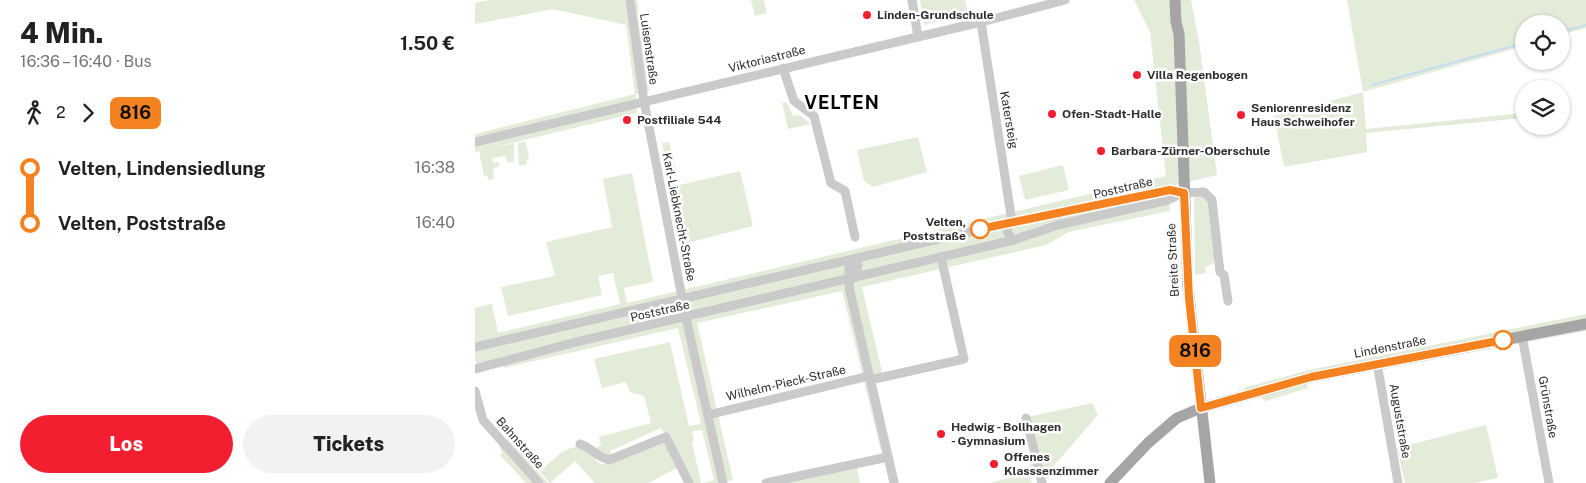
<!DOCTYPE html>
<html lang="de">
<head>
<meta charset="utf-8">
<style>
	body { margin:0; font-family:"Public Sans",sans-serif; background:#f2f2f2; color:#222; height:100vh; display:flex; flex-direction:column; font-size:19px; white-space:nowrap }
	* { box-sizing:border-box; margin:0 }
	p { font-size:16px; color:#767676 }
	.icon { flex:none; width:28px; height:28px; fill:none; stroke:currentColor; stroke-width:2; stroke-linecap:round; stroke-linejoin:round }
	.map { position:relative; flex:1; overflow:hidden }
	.drawer { display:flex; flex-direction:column; background:#fff; width:475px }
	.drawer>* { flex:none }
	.badge { padding:0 10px; border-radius:8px; font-size:18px; line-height:32px }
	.tools { position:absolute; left:1040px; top:15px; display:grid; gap:10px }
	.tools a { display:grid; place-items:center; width:55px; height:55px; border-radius:50%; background:#fff; box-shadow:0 1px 4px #0004; font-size:25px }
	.map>.badge { position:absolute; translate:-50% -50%; box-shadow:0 0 0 2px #fff }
	.legs { display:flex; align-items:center; gap:8px; height:55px; padding:0 20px; font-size:16px }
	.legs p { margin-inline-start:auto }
	.head { display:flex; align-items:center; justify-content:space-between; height:85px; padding:0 20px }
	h1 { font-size:28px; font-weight:800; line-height:38px }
	.cta { display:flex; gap:10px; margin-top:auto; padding:10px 20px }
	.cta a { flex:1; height:58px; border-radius:30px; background:#f31f31; color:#fff; font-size:20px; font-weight:800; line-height:58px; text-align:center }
	.cta a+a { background:#f2f2f2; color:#222 }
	ul { padding:0 20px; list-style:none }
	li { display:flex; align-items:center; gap:18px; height:55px; font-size:19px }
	li i { display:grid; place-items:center; width:8px; height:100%; margin:0 6px; background:currentColor }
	li i::after { content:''; width:12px; height:12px; margin:-6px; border:4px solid; border-radius:50%; background:#fff }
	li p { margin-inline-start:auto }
	li:first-child i { background:linear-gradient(#0000 50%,currentColor 0) }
	li:last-child i { background:linear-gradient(currentColor 50%,#0000 0) }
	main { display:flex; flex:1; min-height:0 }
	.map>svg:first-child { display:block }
	.green { fill:#e3ecd9 }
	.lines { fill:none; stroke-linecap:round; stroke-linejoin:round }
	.stream { stroke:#c3deee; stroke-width:2 }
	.minor { stroke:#cacaca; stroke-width:9 }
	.major { stroke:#a5a5a5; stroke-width:11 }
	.line-1-casing { stroke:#fff; stroke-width:11 }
	.line-1 { stroke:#f58220; stroke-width:8 }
	.poi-dot { fill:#f31f31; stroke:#fff; stroke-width:2 }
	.stop-1-dot { fill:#fff; stroke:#f58220; stroke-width:2.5 }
	.labels { text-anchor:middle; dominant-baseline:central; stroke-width:5; stroke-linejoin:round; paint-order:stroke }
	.poi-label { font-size:12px; font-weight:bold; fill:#2d2d2d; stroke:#fff; text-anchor:start }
	.street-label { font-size:12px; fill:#2d2d2d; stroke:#fff }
	.stop-label { font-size:12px; font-weight:bold; fill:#2d2d2d; stroke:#fff; text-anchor:end }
	.district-label { font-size:18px; font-weight:bold; letter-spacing:1px; fill:#000; stroke:#fff }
</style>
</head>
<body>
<main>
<section class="drawer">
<div class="head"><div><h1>4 Min.</h1><p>16:36 – 16:40 · Bus</p></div><b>1.50 €</b></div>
<div class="legs"><svg class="icon" aria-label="walk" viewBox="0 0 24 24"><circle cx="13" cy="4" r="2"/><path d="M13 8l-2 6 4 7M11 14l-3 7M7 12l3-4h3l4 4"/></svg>2<svg class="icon" aria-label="forward" viewBox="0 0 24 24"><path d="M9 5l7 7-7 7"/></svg><b class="badge" style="background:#f58220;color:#111">816</b></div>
<ul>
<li><i style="color:#f58220"></i><b>Velten, Lindensiedlung</b><p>16:38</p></li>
<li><i style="color:#f58220"></i><b>Velten, Poststraße</b><p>16:40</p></li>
</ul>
<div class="cta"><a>Los</a><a>Tickets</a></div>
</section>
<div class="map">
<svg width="1111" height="483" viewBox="0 0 1111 483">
	<rect width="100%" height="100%" fill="#fff"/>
	<g class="green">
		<path d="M14,0H162L174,91L161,94L162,113L7,150L39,143V162L33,163L30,156L17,158L18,163L24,162V167L18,168L19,179L13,180L12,175L9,176L4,151L0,152V134L160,94L151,25L78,9L0,24V3Z"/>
		<path d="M276,0H289L292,13L280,16Z"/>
		<path d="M445,0H490L493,14L449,25Z"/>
		<path d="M659,0H716L724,42L742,175L692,187L695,211L594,232L571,245L387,287L408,376L400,378L424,483H416L411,462L405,447L367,291L222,323L258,480L247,483H229L239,480L227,430L217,431L219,441L217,442L226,483H217L197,438L191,437L186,428L135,451L137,455L133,457L122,452L121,448L126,445L124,437L176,423L169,396L155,392L151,382L127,388L119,359L195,342L214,426L226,424L203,328L29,368L28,366L8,370L4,374L0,358V308L17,304L23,333L145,304L138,273L123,276L127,295L33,316L26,287L80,276L71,242L137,227L128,179L157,173L178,282L149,288L152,303L691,176L675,32Z"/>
		<path d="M872,0H1111V28L1086,35V24H1049V46L888,92L891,129L1049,113V118L891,133L892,152L809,167L799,116L888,92Z"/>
		<path d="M312,102L318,116L325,115L336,124L313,129L307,103Z"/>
		<path d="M443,137L452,172L398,187L389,181L382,150Z"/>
		<path d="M51,141L54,159L51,160L52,164L44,166L43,143Z"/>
		<path d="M194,142L202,175L194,177L187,143Z"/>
		<path d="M588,165L594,190L550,200L544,176Z"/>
		<path d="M265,171L278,226L208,244L196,187Z"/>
		<path d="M727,196L734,202L740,260L738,264L730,267L731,273L720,275L719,198Z"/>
		<path d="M1111,314V331L832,383L833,388L791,401L768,388L834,370Z"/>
		<path d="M617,403L623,415L569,477L572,483H564L561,472L557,473L553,456L556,455L548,418Z"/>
		<path d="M1011,425L1023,478L999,483H930L922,448Z"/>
		<path d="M33,438L73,483H51L25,455L27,452L24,445Z"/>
		<path d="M191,440L204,467L173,483H120L100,461L75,483L65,472C77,461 95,439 113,450C119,454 120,462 127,465Z"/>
		<path d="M382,468L385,483H311Z"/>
		<path d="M554,473L557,483H515Z"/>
	</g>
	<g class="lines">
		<g class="stream">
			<path d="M1086,32L1111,25"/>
			<path d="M897,85L1049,43"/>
		</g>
		<g class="minor">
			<path d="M155,0L169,101L211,318L248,483"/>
			<path d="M437,0L443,37"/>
			<path d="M506,22L537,222"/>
			<path d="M308,68L319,101L339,116L356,183L370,191L380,237"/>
			<path d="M0,142L506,22L590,0"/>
			<path d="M537,222L533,225C531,231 533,236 539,240"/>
			<path d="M381,277L383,265L376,260C371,268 376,278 374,287L419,483"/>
			<path d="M1047,336L1074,483"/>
			<path d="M0,347L537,222L580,215L695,190L709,193L729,192L737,200L745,272L749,275L753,301"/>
			<path d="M902,363L923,483"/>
			<path d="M0,369L101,342L539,240L583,225L693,200L708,193"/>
			<path d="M395,380L489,359L466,257"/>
			<path d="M0,391L8,420L64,483"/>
			<path d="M233,415L394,376"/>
			<path d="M551,418L567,483"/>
			<path d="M105,444C117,448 122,457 134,460L191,437L214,483"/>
			<path d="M291,483L413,457"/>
		</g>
		<g class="major">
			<path d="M700,0L701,22L704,34L713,287L735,483"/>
			<path d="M635,483L673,443L702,418L726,408L836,377L1111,324"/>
		</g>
	</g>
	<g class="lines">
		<defs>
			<path id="line-1" d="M505,229L695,190L709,193L714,298L726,408L836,377L1028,340"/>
		</defs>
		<use href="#line-1" class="line-1-casing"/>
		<use href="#line-1" class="line-1"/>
	</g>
	<g class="poi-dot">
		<circle cx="392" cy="15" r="5"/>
		<circle cx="662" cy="75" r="5"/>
		<circle cx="577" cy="114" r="5"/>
		<circle cx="766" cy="115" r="5"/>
		<circle cx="152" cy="120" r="5"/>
		<circle cx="626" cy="151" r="5"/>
		<circle cx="466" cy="434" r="5"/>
		<circle cx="519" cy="464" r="5"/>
	</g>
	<g class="stop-1-dot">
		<circle cx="505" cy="229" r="9"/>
		<circle cx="1028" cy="340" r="9"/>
	</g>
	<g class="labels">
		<g class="poi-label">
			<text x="402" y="15">Linden-Grundschule</text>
			<text x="672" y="75">Villa Regenbogen</text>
			<text x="776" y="108">Seniorenresidenz<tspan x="776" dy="14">Haus Schweihofer</tspan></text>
			<text x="587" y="114">Ofen-Stadt-Halle</text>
			<text x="162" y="120">Postfiliale 544</text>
			<text x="636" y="151">Barbara-Zürner-Oberschule</text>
			<text x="476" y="427">Hedwig - Bollhagen<tspan x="476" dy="14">- Gymnasium</tspan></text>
			<text x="529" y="457">Offenes<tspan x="529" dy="14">Klasssenzimmer</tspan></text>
		</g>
		<g class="street-label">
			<text transform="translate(174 49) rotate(82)">Luisenstraße</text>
			<text transform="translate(292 59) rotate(-14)">Viktoriastraße</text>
			<text transform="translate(534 120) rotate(80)">Katersteig</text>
			<text transform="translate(648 188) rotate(-13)">Poststraße</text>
			<text transform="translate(204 217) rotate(79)">Karl-Liebknecht-Straße</text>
			<text transform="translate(698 260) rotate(-93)">Breite Straße</text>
			<text transform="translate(185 311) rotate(-13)">Poststraße</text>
			<text transform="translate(915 347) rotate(-11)">Lindenstraße</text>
			<text transform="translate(311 383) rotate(-13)">Wilhelm-Pieck-Straße</text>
			<text transform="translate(1073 407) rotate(80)">Grünstraße</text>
			<text transform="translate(925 421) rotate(80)">Auguststraße</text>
			<text transform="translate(45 443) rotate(48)">Bahnstraße</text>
		</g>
		<g class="stop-label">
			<text x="491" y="222">Velten,<tspan x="491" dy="14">Poststraße</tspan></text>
		</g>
		<g class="district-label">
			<text x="367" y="102">VELTEN</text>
		</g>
	</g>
</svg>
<div class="tools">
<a><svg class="icon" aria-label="locate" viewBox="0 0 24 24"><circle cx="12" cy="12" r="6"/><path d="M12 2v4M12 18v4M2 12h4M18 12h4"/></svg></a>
<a><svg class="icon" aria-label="layers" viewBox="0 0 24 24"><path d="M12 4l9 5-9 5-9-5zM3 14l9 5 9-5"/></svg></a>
</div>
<b class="badge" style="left:720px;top:351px;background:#f58220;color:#111">816</b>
</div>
</main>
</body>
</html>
